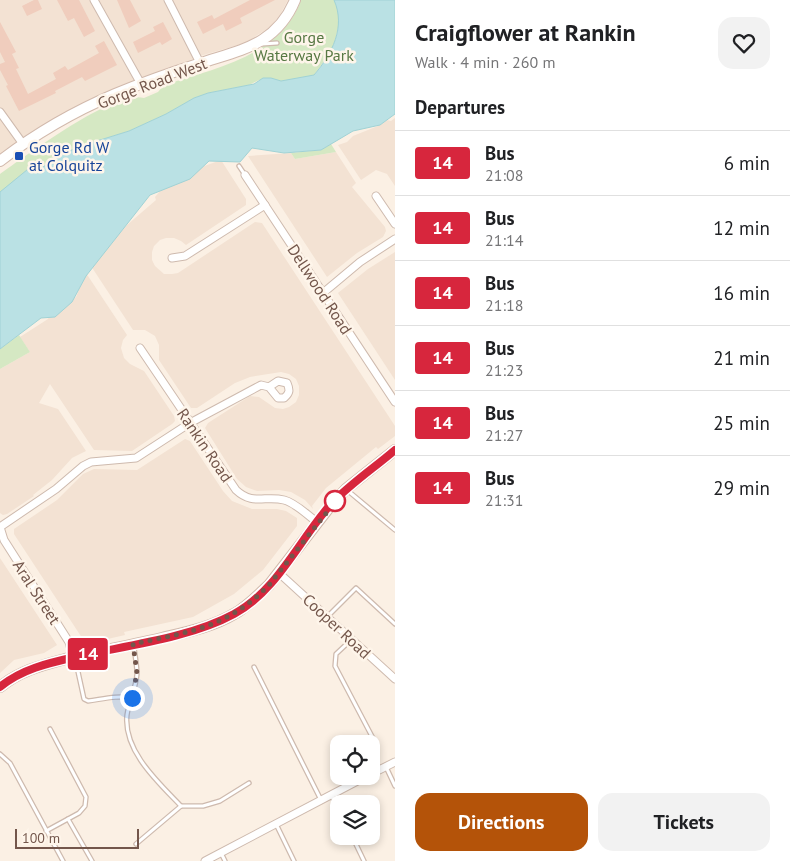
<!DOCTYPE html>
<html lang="en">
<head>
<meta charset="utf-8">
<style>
	body { margin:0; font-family:"PT Sans",sans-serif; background:#f2f2f2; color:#202124; height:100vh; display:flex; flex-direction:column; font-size:19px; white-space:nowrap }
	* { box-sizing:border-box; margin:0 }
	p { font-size:16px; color:#757577 }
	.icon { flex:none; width:28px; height:28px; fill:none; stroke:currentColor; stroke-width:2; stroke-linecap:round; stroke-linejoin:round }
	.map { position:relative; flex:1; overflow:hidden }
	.panel { display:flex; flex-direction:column; background:#fff; width:395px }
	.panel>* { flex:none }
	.badge { padding:0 10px; border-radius:4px; font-size:18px; line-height:32px }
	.controls { position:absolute; left:330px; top:735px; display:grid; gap:10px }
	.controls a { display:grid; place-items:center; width:50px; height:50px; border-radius:10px; background:#fff; box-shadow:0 2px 8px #0003; font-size:25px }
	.scale { position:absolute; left:15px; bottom:12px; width:124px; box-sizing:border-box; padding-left:5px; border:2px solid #73564b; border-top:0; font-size:14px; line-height:18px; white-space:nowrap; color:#73564b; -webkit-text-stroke:4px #fef5ea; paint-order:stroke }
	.you { position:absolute; width:25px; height:25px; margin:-12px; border:4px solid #fff; border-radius:50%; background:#1a73e8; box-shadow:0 0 0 8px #1a73e833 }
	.map>.badge { position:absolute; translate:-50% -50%; box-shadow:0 0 0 2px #fff }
	h2 { padding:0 20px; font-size:19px; line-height:45px }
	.round { display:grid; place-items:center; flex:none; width:52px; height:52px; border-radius:15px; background:#f2f2f2 }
	.overview { display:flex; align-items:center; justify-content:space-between; height:85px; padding:0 20px }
	h1 { font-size:24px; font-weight:700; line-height:38px }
	.action { display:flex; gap:10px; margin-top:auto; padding:10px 20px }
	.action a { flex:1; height:58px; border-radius:15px; background:#b45309; color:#fff; font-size:20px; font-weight:700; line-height:58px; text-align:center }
	.action a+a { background:#f2f2f2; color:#202124 }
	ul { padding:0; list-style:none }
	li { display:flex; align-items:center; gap:15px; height:65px; padding:0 20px; border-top:1px solid #e0e0e0 }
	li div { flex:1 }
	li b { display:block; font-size:19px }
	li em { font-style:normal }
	li .badge { min-width:55px; font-weight:700; text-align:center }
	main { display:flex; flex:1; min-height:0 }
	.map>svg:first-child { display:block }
	.residential { fill:#f3e2d3 }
	.green { fill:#d5e8c3 }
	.water { fill:#bae1e4; stroke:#a0d2d5 }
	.building { fill:#f0cdbd }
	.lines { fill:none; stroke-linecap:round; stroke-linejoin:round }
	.lane-casing { stroke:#cebaae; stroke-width:5.5 }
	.street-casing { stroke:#cebaae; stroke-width:9 }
	.secondary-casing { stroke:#d1b9ac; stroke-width:12 }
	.lane { stroke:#fff; stroke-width:3 }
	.street { stroke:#fff; stroke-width:7 }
	.secondary { stroke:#fff; stroke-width:10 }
	.line-casing { stroke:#fff; stroke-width:11 }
	.line { stroke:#d7263d; stroke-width:8 }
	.walk { stroke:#73564b; stroke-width:5; stroke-dasharray:0 9 }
	.transit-dot { fill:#1a4fb4; stroke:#fef5ea; stroke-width:2 }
	.stop-dot { fill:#fff; stroke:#d7263d; stroke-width:2.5 }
	.labels { text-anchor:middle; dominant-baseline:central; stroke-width:5; stroke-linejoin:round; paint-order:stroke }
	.park-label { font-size:16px; fill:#577843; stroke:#fef5ea }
	.street-label { font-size:16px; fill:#73564b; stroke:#fef5ea }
	.transit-label { font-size:16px; fill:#164399; stroke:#fef5ea; text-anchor:start }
</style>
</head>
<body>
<main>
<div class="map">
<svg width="395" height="861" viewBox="0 0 395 861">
	<rect width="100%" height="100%" fill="#fbf0e4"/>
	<g class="residential">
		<path d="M0,0H288L280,15L270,27L245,43L200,56L85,102L24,137L0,156Z"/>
		<path d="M395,118V186L387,174L376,170L361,180L338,145L347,142L353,136L378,126L387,120L391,121Z"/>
		<path d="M336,152L356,183L352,187L385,227L386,231L383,237L357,253L327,277L248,156L291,153L295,159Z"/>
		<path d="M221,160L246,199V205L186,245L181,241L174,238H166L160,240L154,246L152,252V260L155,266L164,274H172L178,273L255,222L262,223L395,426V436L378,449L376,447L326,488L312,506L313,509L305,500L291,492L279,490L257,491L246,487L237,479L205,428L208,423L250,396L259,397L275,408L283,409L289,407L296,402L299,395V386L296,379L289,374L281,372L250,377L235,383L197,408H191L159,360V345L155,336L145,330H133L91,266L127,225L156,200L155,197L161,190L199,168Z"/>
		<path d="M395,252V380L338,293L368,269Z"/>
		<path d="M86,273L127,335L123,340L121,348L124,358L130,364L144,371L174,416L175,421L172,424L132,451L94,450L50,384L39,403L58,409L86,451L72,458L52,480L33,495L34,496L7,514L3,515L0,513V369L30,352L20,337L48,319L49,316L76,297Z"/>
		<path d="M185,439L190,441L223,491L232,501L252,509H277L286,511L297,518V526L263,570L234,594L193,617L124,632L125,635L86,644L14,534V529L57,500L83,474L94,469L137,470Z"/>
		<path d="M0,558L57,645L44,653L14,660L0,673Z"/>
	</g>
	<g class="green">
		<path d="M301,0H334L339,11V23L335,41L331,52L314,75L286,85L259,80L249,85L208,93L194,98L166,114L129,131L84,145L62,154L0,192V174C27,155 115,89 144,98L158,92L164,85C215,68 281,56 301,0Z"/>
		<path d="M331,144L336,152L295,159L291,153L321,150Z"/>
		<path d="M19,335L30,352L0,369V349Z"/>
	</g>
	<path class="water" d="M334,0H395V114L380,125L353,131L321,150L284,153L252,148L240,162L209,161L190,179L150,195L86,276L72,302L55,317L41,318L0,349V192L33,165L40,169L62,154L84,145L129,131L166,114L194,98L208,93L254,84L263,78H271L281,81L314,75C332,54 346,27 334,0Z"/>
	<g class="building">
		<path d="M34,0H38L42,9L27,16L22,6Z"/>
		<path d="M57,0H79L95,31L84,37L74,18L68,21Z"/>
		<path d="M117,0H130L141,21L129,28Z"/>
		<path d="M250,0H275L240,18L242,23L226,31L223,24L203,34L197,22L212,15L214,19Z"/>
		<path d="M0,22L16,52L12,54L19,68L16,69L28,94L56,79L53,73L65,66L68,70L99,53L95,46L104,41L117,65L85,81L82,77L55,91L56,93L19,111L6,86L8,85L0,70V64L5,62L0,52Z"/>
		<path d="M163,22L172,39L162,45L160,42L138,53L133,42L155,31L153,27Z"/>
	</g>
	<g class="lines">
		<defs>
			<g id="lane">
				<path d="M262,44L277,43"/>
				<path d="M239,166L245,175"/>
				<path d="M347,490L395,530"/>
				<path d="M327,617L356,588L395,624"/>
				<path d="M352,639L336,654L335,666L376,744"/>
				<path d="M134,647C135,656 137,665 137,674C136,688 129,701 127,715C123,751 159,783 181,806H203L220,801L249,783"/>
				<path d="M75,658L84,699L88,701C103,699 117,695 132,698"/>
				<path d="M254,667L321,800"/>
				<path d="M0,754L10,763L63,861"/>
				<path d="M386,767L395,786"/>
				<path d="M331,795L339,810"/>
				<path d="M68,819L92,861"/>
				<path d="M276,824L294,861"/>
				<path d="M46,831L79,813L85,806L86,797L50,729"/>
				<path d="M352,836L364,861"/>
				<path d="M136,844L181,806"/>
				<path d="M221,853L225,861"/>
			</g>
			<g id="street">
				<path d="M94,0L141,84"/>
				<path d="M168,0L200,63"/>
				<path d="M0,112L23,144"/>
				<path d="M245,175L395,402"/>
				<path d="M376,196L395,224"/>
				<path d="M172,258L185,256L265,205"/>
				<path d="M323,293L360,262L395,239"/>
				<path d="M140,348L236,490C253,506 265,495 284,500C296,503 307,515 317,522"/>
				<path d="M0,527L56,489L83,466L91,462L136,458L190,423L261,385L269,387L278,398H284C290,393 290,390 287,383L278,381L269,387"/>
				<path d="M0,527L4,540L69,642L73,657"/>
				<path d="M279,573L395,679"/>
				<path d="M371,774L395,762"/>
				<path d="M205,861L367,776"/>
			</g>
			<g id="secondary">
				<path d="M0,161C35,134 75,111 115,94C142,83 170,73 198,64C239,50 276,46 295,0"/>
				<path d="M0,687C21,670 43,665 69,658C100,651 131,645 162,638C187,632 212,627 234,614C247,607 258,595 269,585L331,505L346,489L395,450"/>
			</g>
		</defs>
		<use href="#lane" class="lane-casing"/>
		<use href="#street" class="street-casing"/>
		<use href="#secondary" class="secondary-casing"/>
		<use href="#lane" class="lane"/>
		<use href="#street" class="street"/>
		<use href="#secondary" class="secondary"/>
	</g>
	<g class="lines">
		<defs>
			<path id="line" d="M0,687C24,667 54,662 84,655C131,645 192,637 234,614C277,591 299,540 331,504C350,484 374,468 395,450"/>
		</defs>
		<use href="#line" class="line-casing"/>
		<use href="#line" class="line"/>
		<path class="walk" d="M132,698L137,673L133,644C189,632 227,628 269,585L339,497L335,501"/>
	</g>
	<rect class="transit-dot" x="14" y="151" width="10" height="10" rx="2.5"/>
	<circle class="stop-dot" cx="335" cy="501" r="10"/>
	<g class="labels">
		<g class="park-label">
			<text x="304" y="37">Gorge<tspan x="304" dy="18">Waterway Park</tspan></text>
		</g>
		<g class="street-label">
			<text transform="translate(152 83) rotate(-21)">Gorge Road West</text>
			<text transform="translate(320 289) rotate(57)">Dellwood Road</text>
			<text transform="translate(205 445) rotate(56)">Rankin Road</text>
			<text transform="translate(37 592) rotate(57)">Aral Street</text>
			<text transform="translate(337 626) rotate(43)">Cooper Road</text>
		</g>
		<g class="transit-label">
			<text x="29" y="147">Gorge Rd W<tspan x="29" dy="18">at Colquitz</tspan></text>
		</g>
	</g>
</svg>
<div class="controls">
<a><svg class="icon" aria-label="locate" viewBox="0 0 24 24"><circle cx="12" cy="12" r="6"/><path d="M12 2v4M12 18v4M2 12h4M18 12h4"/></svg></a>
<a><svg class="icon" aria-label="layers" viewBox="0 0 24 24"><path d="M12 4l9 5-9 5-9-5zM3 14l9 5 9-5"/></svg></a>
</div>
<div class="scale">100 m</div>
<div class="you" style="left:132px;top:698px"></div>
<b class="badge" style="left:88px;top:654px;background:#d7263d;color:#fff">14</b>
</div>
<section class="panel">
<div class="overview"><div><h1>Craigflower at Rankin</h1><p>Walk · 4 min · 260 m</p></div><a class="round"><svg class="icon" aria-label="heart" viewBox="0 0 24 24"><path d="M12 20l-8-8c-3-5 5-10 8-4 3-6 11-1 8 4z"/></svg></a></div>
<h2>Departures</h2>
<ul>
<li><span class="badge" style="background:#d7263d;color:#fff">14</span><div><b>Bus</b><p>21:08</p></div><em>6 min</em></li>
<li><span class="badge" style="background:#d7263d;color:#fff">14</span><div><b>Bus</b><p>21:14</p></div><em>12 min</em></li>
<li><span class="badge" style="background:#d7263d;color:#fff">14</span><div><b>Bus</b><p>21:18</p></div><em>16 min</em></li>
<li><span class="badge" style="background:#d7263d;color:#fff">14</span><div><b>Bus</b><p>21:23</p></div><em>21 min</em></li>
<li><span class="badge" style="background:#d7263d;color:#fff">14</span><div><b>Bus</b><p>21:27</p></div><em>25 min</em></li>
<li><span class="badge" style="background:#d7263d;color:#fff">14</span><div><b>Bus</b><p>21:31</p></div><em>29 min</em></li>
</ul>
<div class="action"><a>Directions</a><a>Tickets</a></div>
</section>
</main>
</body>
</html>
